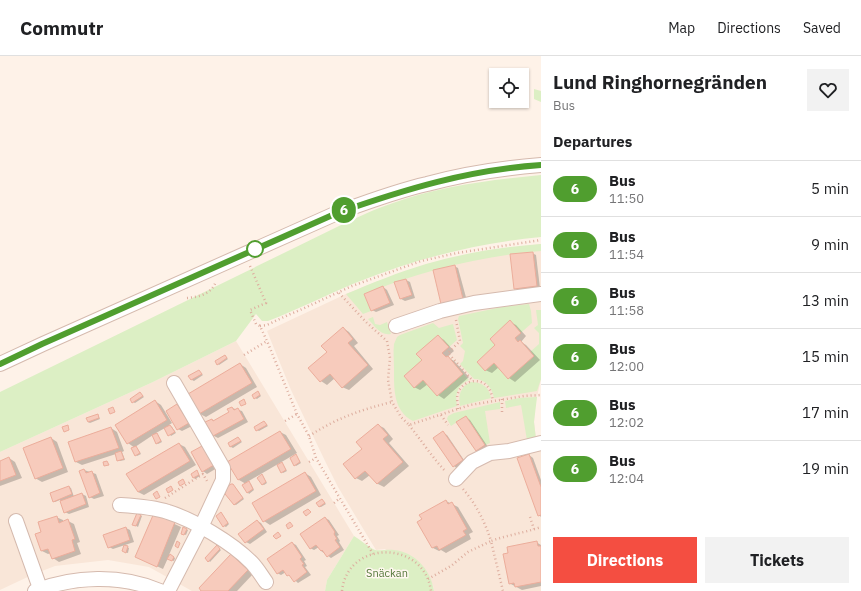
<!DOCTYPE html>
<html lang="en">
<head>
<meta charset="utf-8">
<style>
	body { margin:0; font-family:"IBM Plex Sans",sans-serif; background:#f2f2f2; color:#202124; height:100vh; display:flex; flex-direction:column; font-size:15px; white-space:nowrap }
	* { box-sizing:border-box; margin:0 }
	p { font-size:13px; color:#757577 }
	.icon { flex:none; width:22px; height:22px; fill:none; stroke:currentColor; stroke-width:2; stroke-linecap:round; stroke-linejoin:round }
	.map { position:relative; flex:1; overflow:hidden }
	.side { display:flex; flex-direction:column; background:#fff; width:320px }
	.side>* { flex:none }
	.badge { padding:0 8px; border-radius:13px; font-size:14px; line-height:26px }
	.fabs { position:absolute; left:489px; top:12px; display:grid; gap:8px }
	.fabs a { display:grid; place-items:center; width:40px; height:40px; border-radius:0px; background:#fff; box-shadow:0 1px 3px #0004; font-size:20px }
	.map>.badge { position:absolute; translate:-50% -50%; box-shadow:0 0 0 2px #fff }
	h2 { padding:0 12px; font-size:15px; line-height:36px }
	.round { display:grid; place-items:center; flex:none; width:42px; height:42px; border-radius:0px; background:#f2f2f2 }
	.overview { display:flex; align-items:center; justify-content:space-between; height:68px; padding:0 12px }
	h1 { font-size:19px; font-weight:700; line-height:30px }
	.button { display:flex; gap:8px; margin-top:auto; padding:8px 12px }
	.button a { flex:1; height:46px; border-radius:0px; background:#f44e41; color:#fff; font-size:16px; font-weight:700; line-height:46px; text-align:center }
	.button a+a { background:#f2f2f2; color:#202124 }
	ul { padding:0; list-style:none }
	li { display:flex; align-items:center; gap:12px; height:56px; padding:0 12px; border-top:1px solid #e0e0e0 }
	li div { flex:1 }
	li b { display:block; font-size:15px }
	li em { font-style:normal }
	li .badge { min-width:44px; font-weight:700; text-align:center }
	header { display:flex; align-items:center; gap:24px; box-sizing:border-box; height:56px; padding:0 20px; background:#fff; border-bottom:1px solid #e0e0e0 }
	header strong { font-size:19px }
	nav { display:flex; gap:22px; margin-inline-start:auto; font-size:14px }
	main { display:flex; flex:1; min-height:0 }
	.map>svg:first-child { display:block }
	.residential { fill:#f9e6d8 }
	.green { fill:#dcefc4 }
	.shadow { fill:#0003 }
	.building { fill:#f7cbbc; stroke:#ecad9b }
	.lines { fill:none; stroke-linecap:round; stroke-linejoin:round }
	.minor-casing { stroke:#d5baae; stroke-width:16 }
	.path { stroke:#ddad9e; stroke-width:2.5; stroke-dasharray:1 3; stroke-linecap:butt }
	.minor { stroke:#fff; stroke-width:14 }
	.line-casing { stroke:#fff; stroke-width:9 }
	.line { stroke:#509e2f; stroke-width:6 }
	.stop-dot { fill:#fff; stroke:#509e2f; stroke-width:2 }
	.labels { text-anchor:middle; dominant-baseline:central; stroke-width:3; stroke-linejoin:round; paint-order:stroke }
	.park-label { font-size:11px; fill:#547739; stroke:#fff7f0 }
</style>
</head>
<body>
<header>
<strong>Commutr</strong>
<nav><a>Map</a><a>Directions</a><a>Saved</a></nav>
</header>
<main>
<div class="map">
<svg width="541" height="535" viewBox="0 0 541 535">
	<rect width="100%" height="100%" fill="#fef2e8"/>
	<g class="residential">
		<path d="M541,188V323L535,350L534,366L536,383L541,390V535H434L433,529L385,493L376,494L338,431L326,407L291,334L267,275L346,238L376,226L427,208L484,195Z"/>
		<path d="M236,285L354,480L327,524L325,535H192L149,511L108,504L55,510L34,518L0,534V396L153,326Z"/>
	</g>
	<g class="green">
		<path d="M534,33L541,35V46L534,43Z"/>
		<path d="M541,119V181C476,187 415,203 355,227C326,239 297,254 268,265H262L256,258L236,285L153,326L0,396V336L339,170C357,162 374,153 393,147C440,130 491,124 541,119Z"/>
		<path d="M541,188V195C480,200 421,215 364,238L371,255L363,258L346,238C372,227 399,216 426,208C464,197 502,191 541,188Z"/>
		<path d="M529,248L531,255L532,267L515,282L518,286L520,284L530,296L539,288V277L534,272L538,269L536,254H541V323L537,335L494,342C492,331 485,323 474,323L460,308L463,305L465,295L460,290L463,287L458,263L459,260L502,251Z"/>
		<path d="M373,261L375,268L380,269L387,266L391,278C380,280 375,270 368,263Z"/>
		<path d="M433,267L439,272L453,268L457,284L442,297L446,301L448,300L469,324C457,329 455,338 457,350L413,365C393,355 394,332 394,313C394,304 393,296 394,288L397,281L400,279Z"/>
		<path d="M471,326C482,326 489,331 491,342L460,350C458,339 460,331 471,326Z"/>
		<path d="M537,341L534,366L536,383L527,384L521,349L506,352L505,345L519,342Z"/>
		<path d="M500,346V353L485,355L490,387L485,389L466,360L451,370L447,363L448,360L454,357Z"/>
		<path d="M354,480C361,484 368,491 375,494C380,495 388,493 394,494C415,496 431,514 434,535H325L327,524Z"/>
	</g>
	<g class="shadow">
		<path d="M532,197L536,199L540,232L519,235L515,232Z"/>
		<path d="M454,210L458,212L467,245L446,250Z"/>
		<path d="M406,224L410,226L415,242L405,245L401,243Z"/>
		<path d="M383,231L387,234L394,249L376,256L372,254Z"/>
		<path d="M510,266L516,269L526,280L521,286L526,289L540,304L515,326L509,322L499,311L492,317L485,314L497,289Z"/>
		<path d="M343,272L349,276L358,287L354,290L373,313L349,334L342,331L335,322L327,329L321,325L310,312L328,296Z"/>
		<path d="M438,280L444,284L454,295L447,301L454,305L469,321L444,343L438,339L428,328L420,334L414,331L423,305Z"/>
		<path d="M225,300L228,303L219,309L218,308Z"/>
		<path d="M240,308L246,312L257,331L206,361L200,358L189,339Z"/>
		<path d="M199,315L203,319L194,325L192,324L190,320Z"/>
		<path d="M258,336L261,340L257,343L255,342Z"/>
		<path d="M140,337L144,341L135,347L133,346Z"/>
		<path d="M155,345L161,349L172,367L169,369L172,371L176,377L171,380L165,372L156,377L158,379L162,386L158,388L156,387L153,379L135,391L137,392L141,398L137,400L136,399L135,392L128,387Z"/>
		<path d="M177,349L181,352L192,370L182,375L178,373Z"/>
		<path d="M232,352L242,355L248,366L218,382L214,380L207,367L212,364L215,365L230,357Z"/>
		<path d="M98,359L100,363L90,367L88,366Z"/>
		<path d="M466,361L470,364L488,391L480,397L476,395Z"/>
		<path d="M264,366L268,370L259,375L257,374Z"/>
		<path d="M378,369L384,372L393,383L389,387L409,410L384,431L378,428L370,419L362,425L356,422L363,393Z"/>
		<path d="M111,372L117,376L124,395L122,396L125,404L120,405L118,404L116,398L82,409L76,406L70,386Z"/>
		<path d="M280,376L286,379L297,397L247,426L251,428L254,434L249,438L244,430L246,428L239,424L228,407Z"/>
		<path d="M443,377L447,379L466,407L458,413L454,410Z"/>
		<path d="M51,382L57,386L68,416L42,426L35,422Z"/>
		<path d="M238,382L242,386L233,392L231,391L229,387Z"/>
		<path d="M179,388L185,391L196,409L144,439L138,436Z"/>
		<path d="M202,391L206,393L217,412L207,418L203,415Z"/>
		<path d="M529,399L533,402L541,424V461L539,459Z"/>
		<path d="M296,400L301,407L296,410L295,409Z"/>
		<path d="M9,402L15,406L22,422L0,430V406Z"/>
		<path d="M282,408L287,415L283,417L282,416Z"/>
		<path d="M84,414L96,418L104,440L94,443L90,441Z"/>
		<path d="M197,416L200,420L195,423L194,422Z"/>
		<path d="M305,417L311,421L321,439L270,469L264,465L254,448Z"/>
		<path d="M262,419L267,427L264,429L262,428Z"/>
		<path d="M233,429L244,443L236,449L234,448Z"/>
		<path d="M69,431L71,432L74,441L82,438L86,440L89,451L69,458L65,456L60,444L55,446L53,445Z"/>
		<path d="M322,444L326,448L321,451H319Z"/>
		<path d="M446,445L458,451L473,476L469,478L471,483L446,497L441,494L439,495L433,492Z"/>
		<path d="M221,457L229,468L226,471L224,470Z"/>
		<path d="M137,458L142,460L138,471L133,468Z"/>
		<path d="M155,459L181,471L169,499L175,502L174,505L168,502L163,513L137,501Z"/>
		<path d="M56,461L63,464V466L68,465L74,468L80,486L77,487L81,498L59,506L53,502L51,497L48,498L42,495Z"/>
		<path d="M325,462L329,464L339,479L337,480L340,485L339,486L344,494L331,502L321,495L319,491L314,494L310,492Z"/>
		<path d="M257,465L261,467L267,476L250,488L246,486Z"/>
		<path d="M126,472L130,474L134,486L113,493L109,491Z"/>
		<path d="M184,473L188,474L186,479L182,477Z"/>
		<path d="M536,486L541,489V530L522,534L509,527L510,497Z"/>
		<path d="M292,487L296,489L306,504L304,505L307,510L305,511L311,519L298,527L286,516L281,519L277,517Z"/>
		<path d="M125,490L129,492L128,497L124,496Z"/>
		<path d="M217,491L221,494L210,506L209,505Z"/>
		<path d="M231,499L237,503L253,518L237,535H203Z"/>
	</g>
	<g class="building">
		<path d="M533,196L537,230L514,233L510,198Z"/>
		<path d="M455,209L463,243L441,248L433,214Z"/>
		<path d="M406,223L412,239L400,243L394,226Z"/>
		<path d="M383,230L390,247L371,255L364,238Z"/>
		<path d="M510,264L521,277L515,282L518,286L520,284L534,300L508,323L494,307L485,315L477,306L495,289L490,283Z"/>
		<path d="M343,271L353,283L348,287L368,309L342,332L330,318L320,326L308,312L327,296L321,290Z"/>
		<path d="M438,279L449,291L442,297L446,301L448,300L463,318L437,340L423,324L414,332L404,320L422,304L416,298Z"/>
		<path d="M225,299L227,302L217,309L215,305Z"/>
		<path d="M240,307L252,327L199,358L188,338Z"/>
		<path d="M199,314L202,318L191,324L188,320Z"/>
		<path d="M258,335L260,339L254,343L252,339Z"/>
		<path d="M140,336L143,340L132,347L130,343Z"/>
		<path d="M244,343L246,348L241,350L239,346Z"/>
		<path d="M155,344L167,364L127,388L115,369Z"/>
		<path d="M177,348L189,367L177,374L166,355Z"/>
		<path d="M113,351L115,356L110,358L108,353Z"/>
		<path d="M232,351L234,354L238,352L244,363L213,380L205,366L212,363L213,365L229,356L227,353Z"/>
		<path d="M98,358L99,362L88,366L86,362Z"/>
		<path d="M466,360L485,389L476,395L456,366Z"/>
		<path d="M264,365L267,369L256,375L254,371Z"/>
		<path d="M378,368L388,379L383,383L403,406L377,428L365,415L355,423L343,408L362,393L356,386Z"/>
		<path d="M68,369L69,374L64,376L62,371Z"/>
		<path d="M170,369L175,376L168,380L164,372Z"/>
		<path d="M111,371L119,392L75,406L68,386Z"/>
		<path d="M280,375L291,393L238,424L227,406Z"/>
		<path d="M443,375L463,404L453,411L433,382Z"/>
		<path d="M157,377L161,385L156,388L152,379Z"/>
		<path d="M51,381L63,412L35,423L23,392Z"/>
		<path d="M238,381L241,385L230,391L228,387Z"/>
		<path d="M179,387L190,405L138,436L126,418Z"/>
		<path d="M136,390L140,397L135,400L131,392Z"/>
		<path d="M202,390L214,409L202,416L191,396Z"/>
		<path d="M121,395L124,403L117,405L115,397Z"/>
		<path d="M296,398L300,406L294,410L290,402Z"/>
		<path d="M529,398L541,431V459L538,460L517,402Z"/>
		<path d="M9,401L16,419L0,425V405Z"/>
		<path d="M107,405L109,409L104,410L103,406Z"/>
		<path d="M282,406L286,414L281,417L277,409Z"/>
		<path d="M84,413L86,417L92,415L100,437L89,442L79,415Z"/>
		<path d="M197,414L199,419L193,422L191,418Z"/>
		<path d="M305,416L316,435L263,466L252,447Z"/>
		<path d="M262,418L266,426L262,429L257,422Z"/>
		<path d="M183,423L185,427L180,430L178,426Z"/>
		<path d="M249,425L253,433L247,437L242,429Z"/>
		<path d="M231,428H233L243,442L234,449L225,438L227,431Z"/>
		<path d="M69,430L72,438L53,446L50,437Z"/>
		<path d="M171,430L173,434L168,437L166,433Z"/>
		<path d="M157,435L160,441L156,443L153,438Z"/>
		<path d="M82,437L86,448L64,457L60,445Z"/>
		<path d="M322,443L325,447L319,451L316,447Z"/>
		<path d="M446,444L448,448L452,446L467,473L463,475L466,479L439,494L437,490L432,492L417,466L422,463L419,459Z"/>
		<path d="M308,453L311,456L306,460L303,456Z"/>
		<path d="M221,456L228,467L223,471L216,460Z"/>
		<path d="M137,457L141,459L136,470L132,469Z"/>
		<path d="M154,457L175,466L157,511L135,501Z"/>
		<path d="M57,460L59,467L68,463L75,483L72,484L75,495L52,503L48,493L41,495L35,478L41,476L38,466Z"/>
		<path d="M325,461L335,476L334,478L337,483L335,484L340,491L327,501L322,494L321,495L316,489L310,493L300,478Z"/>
		<path d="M257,464L264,473L245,487L238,478Z"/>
		<path d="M290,466L293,470L288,473L286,469Z"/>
		<path d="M126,471L130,484L108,492L103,479Z"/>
		<path d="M183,471L187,473L184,479L181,478Z"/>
		<path d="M278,476L281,480L276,483L273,480Z"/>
		<path d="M177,485L180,487L178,492L175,490Z"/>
		<path d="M537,485L538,490H541V526L515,531L514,527L509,528L503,498L508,497L507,491Z"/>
		<path d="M292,486L302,501L300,503L304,508L302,509L307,516L294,526L289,519L287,520L283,514L277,518L267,503Z"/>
		<path d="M124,489L128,490L126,497L122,495Z"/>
		<path d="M217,489L220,493L208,506L205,502Z"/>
		<path d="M170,498L174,501L172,505L167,503Z"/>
		<path d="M231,498L248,514L228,535H201L199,532Z"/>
	</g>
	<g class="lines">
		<defs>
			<g id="minor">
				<path d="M396,270L440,255L474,247L541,238"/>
				<path d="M0,308L43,288L337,157C367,146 396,135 427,128C464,118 503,112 541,109"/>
				<path d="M456,423L472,406L490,397L509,395L541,387"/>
				<path d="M120,449C136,450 153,451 168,456C194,464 232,487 251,506C257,512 261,519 266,526"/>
				<path d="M16,465L41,535"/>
				<path d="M35,535C74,520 121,518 160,535"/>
				<path d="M168,535L201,471L223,424V412L174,327"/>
			</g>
		</defs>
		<use href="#minor" class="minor-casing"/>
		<g class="path">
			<path d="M250,210L266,247L250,254L256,268L260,270L267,285L297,358L309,380L316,402L373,498"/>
			<path d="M339,237L367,267L387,285L390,302L388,324L392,346L401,361L409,369L470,349L524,340L541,339"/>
			<path d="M187,242C199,241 212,238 216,225"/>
			<path d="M456,264L460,285L448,297L473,325"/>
			<path d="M260,270L267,269L288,259L300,254L352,230L421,205L457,197L541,184"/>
			<path d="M244,299L267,285"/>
			<path d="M502,343V356"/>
			<path d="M458,353C458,348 456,342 458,337C462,325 479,321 487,330C491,334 492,340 493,345"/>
			<path d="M441,359L448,369"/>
			<path d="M285,365L297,358"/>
			<path d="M409,369C421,384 432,401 446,416"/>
			<path d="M309,380C337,362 360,354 392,346"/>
			<path d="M309,406L316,402"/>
			<path d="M463,433C476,448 485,466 491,485C507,479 524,477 541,471"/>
			<path d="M165,442L203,418L207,425"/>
			<path d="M334,447L340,442"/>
			<path d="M530,461L534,473"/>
			<path d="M428,523L451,510L468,496L491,485L503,535"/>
			<path d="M342,535C347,484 424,483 431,535"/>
		</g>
		<use href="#minor" class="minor"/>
	</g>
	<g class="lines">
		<defs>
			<path id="line" d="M0,308L42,288L337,157C406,133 468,114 541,109"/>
		</defs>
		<use href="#line" class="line-casing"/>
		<use href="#line" class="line"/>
	</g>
	<circle class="stop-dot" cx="255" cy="193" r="8"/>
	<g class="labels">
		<g class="park-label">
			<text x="387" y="517">Snäckan</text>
		</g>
	</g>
</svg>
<div class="fabs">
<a><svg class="icon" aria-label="locate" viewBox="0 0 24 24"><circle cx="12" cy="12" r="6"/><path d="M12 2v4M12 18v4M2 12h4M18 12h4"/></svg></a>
</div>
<b class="badge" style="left:344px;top:154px;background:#509e2f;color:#fff">6</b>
</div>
<section class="side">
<div class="overview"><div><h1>Lund Ringhornegränden</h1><p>Bus</p></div><a class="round"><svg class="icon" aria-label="heart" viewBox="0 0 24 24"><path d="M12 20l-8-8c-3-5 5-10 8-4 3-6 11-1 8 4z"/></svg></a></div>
<h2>Departures</h2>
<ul>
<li><span class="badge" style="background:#509e2f;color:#fff">6</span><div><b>Bus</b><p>11:50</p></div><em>5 min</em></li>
<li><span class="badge" style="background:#509e2f;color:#fff">6</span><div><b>Bus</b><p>11:54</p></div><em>9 min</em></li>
<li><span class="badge" style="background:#509e2f;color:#fff">6</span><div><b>Bus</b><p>11:58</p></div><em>13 min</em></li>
<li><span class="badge" style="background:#509e2f;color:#fff">6</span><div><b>Bus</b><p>12:00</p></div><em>15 min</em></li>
<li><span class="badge" style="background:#509e2f;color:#fff">6</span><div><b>Bus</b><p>12:02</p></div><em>17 min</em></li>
<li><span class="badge" style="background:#509e2f;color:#fff">6</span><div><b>Bus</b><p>12:04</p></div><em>19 min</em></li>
</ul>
<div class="button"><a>Directions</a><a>Tickets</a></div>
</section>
</main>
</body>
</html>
